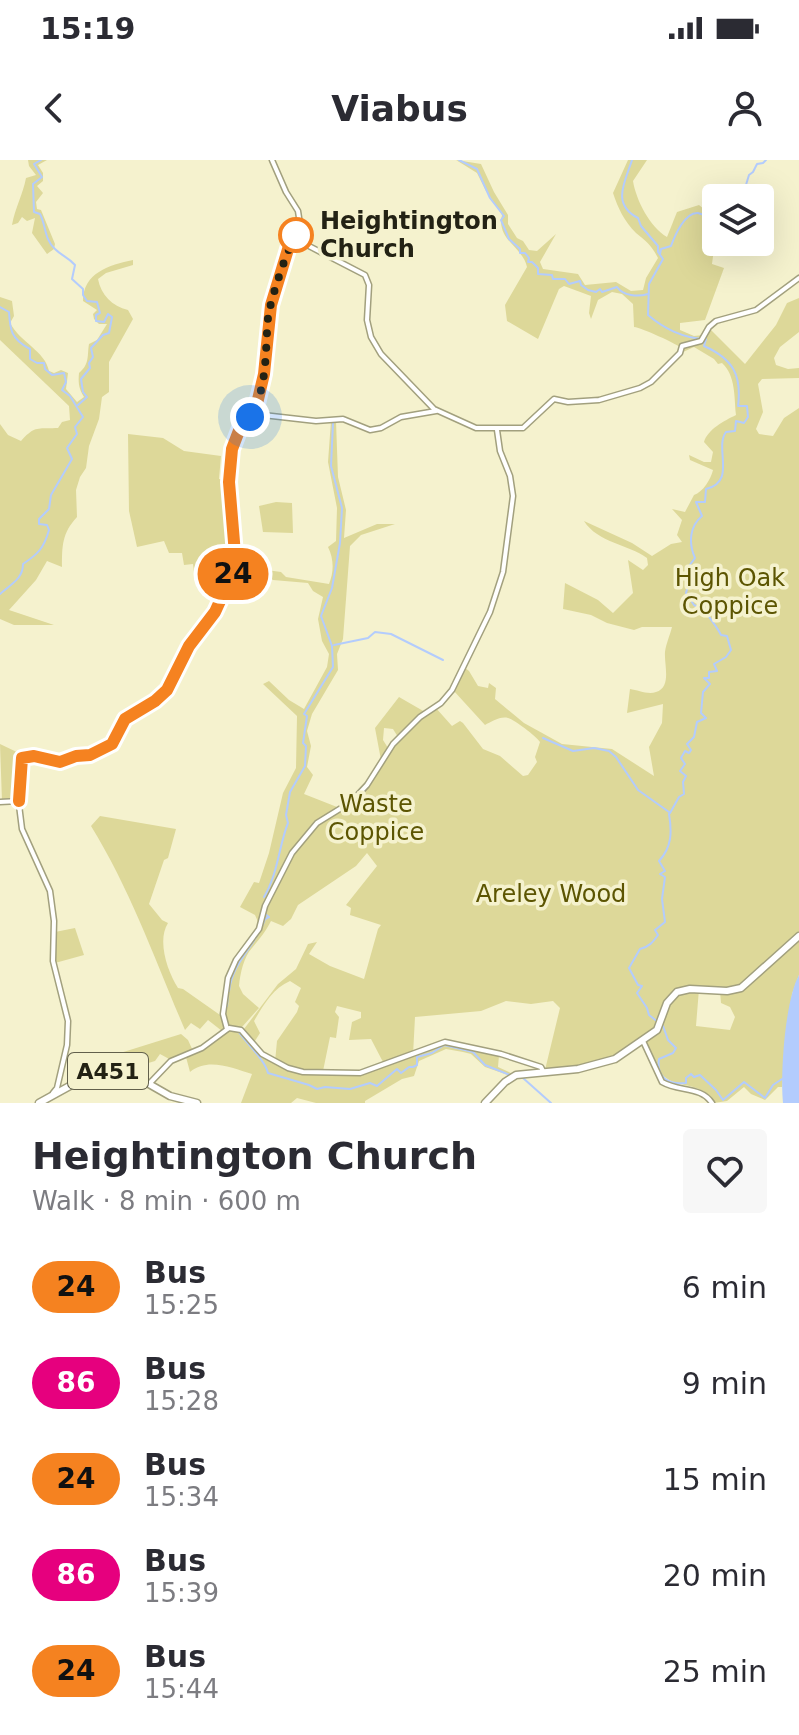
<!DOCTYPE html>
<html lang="en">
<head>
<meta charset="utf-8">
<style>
	body { margin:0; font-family:"DejaVu Sans",sans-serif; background:#f7f7f7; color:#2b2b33; height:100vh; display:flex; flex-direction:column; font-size:30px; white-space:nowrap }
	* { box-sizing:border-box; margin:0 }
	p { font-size:26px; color:#7c7c81 }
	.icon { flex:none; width:44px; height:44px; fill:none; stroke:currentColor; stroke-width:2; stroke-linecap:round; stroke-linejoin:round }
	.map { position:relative; height:943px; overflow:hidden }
	.side { display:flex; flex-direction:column; background:#fff; flex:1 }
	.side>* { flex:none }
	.badge { padding:0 16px; border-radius:26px; font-size:28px; line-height:52px }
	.buttons { position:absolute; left:702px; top:24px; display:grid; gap:16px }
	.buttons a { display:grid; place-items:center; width:72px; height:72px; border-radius:8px; background:#fff; box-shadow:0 8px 32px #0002; font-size:40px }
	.you { position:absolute; width:40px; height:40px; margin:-20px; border:6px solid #fff; border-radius:50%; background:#1a73e8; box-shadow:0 0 0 12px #1a73e833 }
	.map>.badge { position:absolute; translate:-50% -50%; box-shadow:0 0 0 4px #fff }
	.round { display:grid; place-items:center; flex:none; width:84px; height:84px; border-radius:8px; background:#f7f7f7 }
	.overview { display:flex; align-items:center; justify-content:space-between; height:136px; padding:0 32px }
	h1 { font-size:38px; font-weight:700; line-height:60px }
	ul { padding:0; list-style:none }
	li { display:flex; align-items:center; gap:24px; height:96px; padding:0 32px }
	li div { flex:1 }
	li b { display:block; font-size:30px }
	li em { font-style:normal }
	li .badge { min-width:88px; font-weight:700; text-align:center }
	.status { display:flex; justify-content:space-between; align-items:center; height:56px; padding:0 40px; background:#fff; direction:ltr }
	.status svg { height:22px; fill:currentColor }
	header { display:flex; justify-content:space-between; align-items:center; height:104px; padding:0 32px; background:#fff; font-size:36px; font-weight:700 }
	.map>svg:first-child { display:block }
	.green { fill:#ddd899; fill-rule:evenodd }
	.water { fill:#b3ccfd }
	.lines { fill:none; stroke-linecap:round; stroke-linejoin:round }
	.stream { stroke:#b3ccfd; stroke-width:2 }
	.minor-casing { stroke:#a2a07e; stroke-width:7 }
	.major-casing { stroke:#a2a07e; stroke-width:9 }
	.minor { stroke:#fff; stroke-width:4 }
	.major { stroke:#fff; stroke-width:6 }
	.line-casing { stroke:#fff; stroke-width:18 }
	.line { stroke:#f58220; stroke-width:12 }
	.walk { stroke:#232214; stroke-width:8; stroke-dasharray:0 14.4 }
	.stop-dot { fill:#fff; stroke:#f58220; stroke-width:4 }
	.labels { text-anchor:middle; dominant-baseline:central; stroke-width:7; stroke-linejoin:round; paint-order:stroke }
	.shield { fill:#f5f2ce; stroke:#62604c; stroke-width:2 }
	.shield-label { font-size:22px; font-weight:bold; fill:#232214 }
	.stop-label { font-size:24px; font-weight:bold; fill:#232214; stroke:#f5f2ce; text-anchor:start }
	.park-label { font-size:24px; fill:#5c5502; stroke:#f5f2ce }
</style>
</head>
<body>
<div class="status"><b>15:19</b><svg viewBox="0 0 49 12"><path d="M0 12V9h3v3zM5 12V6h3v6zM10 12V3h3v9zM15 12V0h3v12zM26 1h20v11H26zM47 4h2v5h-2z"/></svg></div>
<header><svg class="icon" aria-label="back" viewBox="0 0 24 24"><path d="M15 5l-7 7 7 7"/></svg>Viabus<svg class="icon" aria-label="person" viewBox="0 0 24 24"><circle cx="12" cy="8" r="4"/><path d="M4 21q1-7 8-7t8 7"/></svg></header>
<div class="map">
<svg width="799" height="943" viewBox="0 0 799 943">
	<rect width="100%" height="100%" fill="#f5f2ce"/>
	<g class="green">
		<path d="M28,0H47L38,5L43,13V21L37,26L43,33L36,42L37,49L41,50L55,84L54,89L47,94L32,73L35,58L27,61L22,57L18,63L12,65C15,48 23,34 26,18L36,15L29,6Z"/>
		<path d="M456,0L481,4L494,32L508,55V64L517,78L523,81L529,90L537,91L556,74L540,102L543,109L578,114L585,125L616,122L631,131L643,130L646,118L658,98C652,86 646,81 636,73C624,61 618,48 613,33L628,0H647L633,21C636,40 650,67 667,77L677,52L699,45L714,57L716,56L706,85L714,89L712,104L724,108L705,160L680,163V170L694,176L704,175L698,182L686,185L699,184L710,169L745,204L776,165L787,143L799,138V172L780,187L774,198L776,205L788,209L799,208V218L762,219L758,224L763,252L756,269L759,274L773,276L784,258L799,248V815L792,834L782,927H778L765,940L751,934L744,927L727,941L714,943C696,911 661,943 646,883L660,869L668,844L677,831C665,840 665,851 659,864C656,870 651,873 646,877C612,904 587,908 545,910L560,848L553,841L531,844L506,841L481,851L415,857L413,895L383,902L371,879L349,880L352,862L361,858V852L337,846L335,852L339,857L336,878L330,877L323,911H303L275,902L277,881L297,852L299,846L295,842L301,828L290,821C273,828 263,846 254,861L260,873L253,884L244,869L278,824L296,809L308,784L317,782L309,794L330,806L364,819L378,769L381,765L350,755L351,748L346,745L377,706L367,693L356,706L298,745L291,759L283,766L271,761C265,773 259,779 252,788C244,796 240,814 239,826L243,834L259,848L242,867H229L225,856L228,821L238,799L259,771L264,755L262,753L259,764L255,755L240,747L254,722L259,723L269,693L283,633L296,608L297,556L263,524L269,521L289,540L304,549L327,507L329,494L322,481L318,459L323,437L313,431L308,423L273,420L263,413L239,411V406L281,412L286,417L329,424C334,412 334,399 328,387L336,381L337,348L328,302L331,261H336L338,317L346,350L344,378L377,364H395L361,375L350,386L343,479L337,494L338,510L312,554L307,571L311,586L307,607L313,615L304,634L337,647L338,649C309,665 289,689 278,721C290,706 298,684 312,669C329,653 352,647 366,627C387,598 402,566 435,547L452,566L460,561L463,563L483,589L500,596L523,616L528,615L537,602L535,597L540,582C536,576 515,560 508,558C500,556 491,562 485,565L453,530L464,507L469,511L478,526L488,528L489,523L496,528L495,539L524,563L562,584L612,589L654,616L649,587L662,563L663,544L627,553L630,529C638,530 648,535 656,532C672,527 664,505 665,492C666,484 670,475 672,467H642L634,470L607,463L591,455L563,449L565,423L598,440L613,453L633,433L628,400L643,410L648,405L647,398C628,384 598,383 584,361L632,383L652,396L671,384L682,382L677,375L682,360L672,349L685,352L694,335C703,332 711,319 713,310L690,300L689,295L704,302H711L713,292L704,282C708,269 724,261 736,255C734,237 736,216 722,203L718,204L714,199L694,187L681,193L682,188C676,184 643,168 634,167L633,144L622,134L612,132L598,140L591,159L589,153L591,136L564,126L559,129L538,179L507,161L505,145L527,107C523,87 496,80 502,55L486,31L477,13ZM699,829L720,831L721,843L730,847L735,857L730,870L696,866Z"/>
		<path d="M133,100V105L106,113L98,119C101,135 112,146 128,150L133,159L109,202V232L102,237L99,259L89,286L86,308L80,317L76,330L77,357C62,373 62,386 62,407L47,401L36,420L9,450L54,465H14L0,459V264L8,275L21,281C35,265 38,269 58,268L62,262L70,260L69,246L0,180V137L12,141L14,156L10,163C21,183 45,191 49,211L54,213L61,210L68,213L66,229L77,242L84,237C79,229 78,223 79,213C90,204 87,195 89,184L97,180L107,164H99L94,159L93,154L97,150L83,141C83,113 109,105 133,100Z"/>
		<path d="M128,274L163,278L184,291L221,296L219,319L227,320L234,405L222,434L210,432L208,422L199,412H194L193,404L184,405L182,393H169L164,381L137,387L129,351Z"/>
		<path d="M276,342L292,343L293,373L263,372L259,346Z"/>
		<path d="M399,537L425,552L398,577L393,569L384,568L383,580L388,588L381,600L375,568Z"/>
		<path d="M0,584L23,595L18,602L19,637L2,641Z"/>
		<path d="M100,656L176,669L168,698L164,700L149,744L162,760L168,763C157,780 167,811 178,828L183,829L220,855L226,822L222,854L225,869L222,871L208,860L200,869L191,863L185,870C155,800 131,731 91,666Z"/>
		<path d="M75,768L84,795L55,803V772Z"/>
		<path d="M229,869L242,872L260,894L288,910L351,915L416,896L447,883L499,895L498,907L513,914L505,920L508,915L485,907L471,894L463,892L446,889L419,901L414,916L402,919L365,941V943H316L297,938L291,943H241L252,914C232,908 208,897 190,912L186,897Z"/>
		<path d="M181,874L188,880L193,891L171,900L160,894L155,901L145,904L143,902L124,906L125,909L76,921L69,909Z"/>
	</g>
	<path class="water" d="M799,815V943H783C780,914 785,840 799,815Z"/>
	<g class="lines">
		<g class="stream">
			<path d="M41,0L34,4L42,17L33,24L34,52L40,54C46,65 44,79 55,89C62,96 68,97 75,105L72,119L83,129V135L87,141L97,142L100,153L96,155V161L104,162L108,154L112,157L109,173L103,175L91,188L93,197L89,203L90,208L81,219L83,232L87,237L78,245"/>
			<path d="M459,0L477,9L490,38L504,56L501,60L509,79L520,89V93H525L529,98L528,102H532L538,108V114L552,115L553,119H565L569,124L580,121L581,125L588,130L596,132L600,129L602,132L617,127C623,136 638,137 648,134"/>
			<path d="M632,0C625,22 611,44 638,58L641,66L658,86V92L663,99L649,124L648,155C663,168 684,179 706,179L704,186C733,199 742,215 738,246H747L748,257L744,263L736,261L735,271L726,272C714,288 737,322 706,329L705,342H696L702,356C690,366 688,382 695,398L689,406L691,415L686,433L694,445L706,451C710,460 716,465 721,475L727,476L731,490L726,497L714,504L717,511L709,512V518H704L710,524L703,532L701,553L706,558L697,562L694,577L687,584L691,590L689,593L685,591L681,598L685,604L680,611L686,616L683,622L684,634L679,637L670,653"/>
			<path d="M742,38L749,15L753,12L757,4L763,3L766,0"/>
			<path d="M660,94L661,89L671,86C675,75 685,52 698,53C701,54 712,58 716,59"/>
			<path d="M0,147L9,152C10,170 11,179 30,189V199L37,203H44L45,209L52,215L64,213L66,222L62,230L70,236L83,257L75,267L77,274L67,288L72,299L51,335L49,349L39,359V364L47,365L49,370C44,388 38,394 23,404C23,419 11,424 0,434"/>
			<path d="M334,485L368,478L375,472L391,474L443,500"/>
			<path d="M543,578L573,591L594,588L609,591L616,597L638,630L669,652"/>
			<path d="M669,654C672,672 672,687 659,701L665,711L660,714L665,717L662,739L665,762L655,770L658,775C653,782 649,787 640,789L629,808L638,825L642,826L637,833L647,848L649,855L663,866L668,880L676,888L673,893L659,899C656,918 669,925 686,923V918L691,914L694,917L700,915L716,930L723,940L744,922L765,938L773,925L782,919"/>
			<path d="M264,737C278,714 279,685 288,663L286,655L290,632L305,606L306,586L303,583L307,556L304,554L333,507L332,486L321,456L332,428L340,383L342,348L331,306L333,263"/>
			<path d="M229,831C233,800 256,786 265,759L269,757L265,754"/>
			<path d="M227,846L228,833"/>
			<path d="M238,871C247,884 265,900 268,913L309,925L317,929L325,927L350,929L370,923L377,926L397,909L401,913L409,907H413L417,905V897L432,893L444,885L473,892L485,905L510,915"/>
			<path d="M523,918L551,943"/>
		</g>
		<defs>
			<g id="minor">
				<path d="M296,75L305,84L365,115L369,125L367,160L371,177L381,194L434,249L476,268H523L554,239L568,242L599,240L640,228L651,222L680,193L682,186L701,181L709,167L716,161L756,150L799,118"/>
				<path d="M250,257L263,255L316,261L343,259L370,270L381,268L401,257L436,251"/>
				<path d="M0,642L19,641"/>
				<path d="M227,869L223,854L228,818L236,800L259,769L265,746L292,693L317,663L351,642L367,625L393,584L420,557L441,543L452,530L490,452L503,412L513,336L510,316L500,291L497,270"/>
				<path d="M643,881L662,922C679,932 701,926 712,943"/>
				<path d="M150,923L171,901L202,888L229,868L241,870L262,894L288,908L303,912L360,913L445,882L501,894L541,907L543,911"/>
				<path d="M53,933L57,928L67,885L68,861L53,801L54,761L50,731L22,669L19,645L20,603L22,598L34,596L60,602L75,596L90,595L112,584L125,559L157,540L170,526L189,486L215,452L235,411L236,402L229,321L231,295L238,272L253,253L258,239L264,214L271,145L289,86L300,64L298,51L286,32L272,0"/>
			</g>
			<g id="major">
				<path d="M39,943L77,922L117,910L128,912L170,936L197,943"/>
				<path d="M485,943L505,922L516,915L578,909L615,899L657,870L667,843L677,832L690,829L727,831L741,828L799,776"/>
			</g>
		</defs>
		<use href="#minor" class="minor-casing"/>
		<use href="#major" class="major-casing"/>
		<use href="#minor" class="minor"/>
		<use href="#major" class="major"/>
	</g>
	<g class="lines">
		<defs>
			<path id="line" d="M19,641L22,598L34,596L60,602L76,596L90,595L112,584L125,559L155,541L167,530L189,486L215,452L236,406L229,322L232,289L240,268L256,248L264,214L271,145L289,86L296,75"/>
		</defs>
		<use href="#line" class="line-casing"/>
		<use href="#line" class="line"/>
		<path class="walk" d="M250,257C268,228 265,191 268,158C270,141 287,89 296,75"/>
	</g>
	<circle class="stop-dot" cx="296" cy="75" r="16"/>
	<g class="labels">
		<rect class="shield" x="68" y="893" width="80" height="36" rx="6"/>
		<g class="shield-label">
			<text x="108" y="911">A451</text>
		</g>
		<g class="stop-label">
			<text x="320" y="61">Heightington<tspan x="320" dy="28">Church</tspan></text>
		</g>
		<g class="park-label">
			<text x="730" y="418">High Oak<tspan x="730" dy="28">Coppice</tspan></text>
			<text x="376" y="644">Waste<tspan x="376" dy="28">Coppice</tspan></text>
			<text x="551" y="734">Areley Wood</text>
		</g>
	</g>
</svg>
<div class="buttons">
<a><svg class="icon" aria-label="layers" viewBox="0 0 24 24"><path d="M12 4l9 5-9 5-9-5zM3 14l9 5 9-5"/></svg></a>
</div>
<div class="you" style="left:250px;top:257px"></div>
<b class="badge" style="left:233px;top:414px;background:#f58220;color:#111">24</b>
</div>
<section class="side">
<div class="overview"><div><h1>Heightington Church</h1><p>Walk · 8 min · 600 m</p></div><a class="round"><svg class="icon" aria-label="heart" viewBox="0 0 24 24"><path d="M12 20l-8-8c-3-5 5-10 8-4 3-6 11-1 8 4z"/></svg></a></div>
<ul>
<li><span class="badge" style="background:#f58220;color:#111">24</span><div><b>Bus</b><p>15:25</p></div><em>6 min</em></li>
<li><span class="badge" style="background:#e6007e;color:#fff">86</span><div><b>Bus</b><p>15:28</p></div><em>9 min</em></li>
<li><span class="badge" style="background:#f58220;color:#111">24</span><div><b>Bus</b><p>15:34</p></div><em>15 min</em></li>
<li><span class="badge" style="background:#e6007e;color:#fff">86</span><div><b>Bus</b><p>15:39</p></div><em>20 min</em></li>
<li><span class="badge" style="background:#f58220;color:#111">24</span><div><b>Bus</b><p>15:44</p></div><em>25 min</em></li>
</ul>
</section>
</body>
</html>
